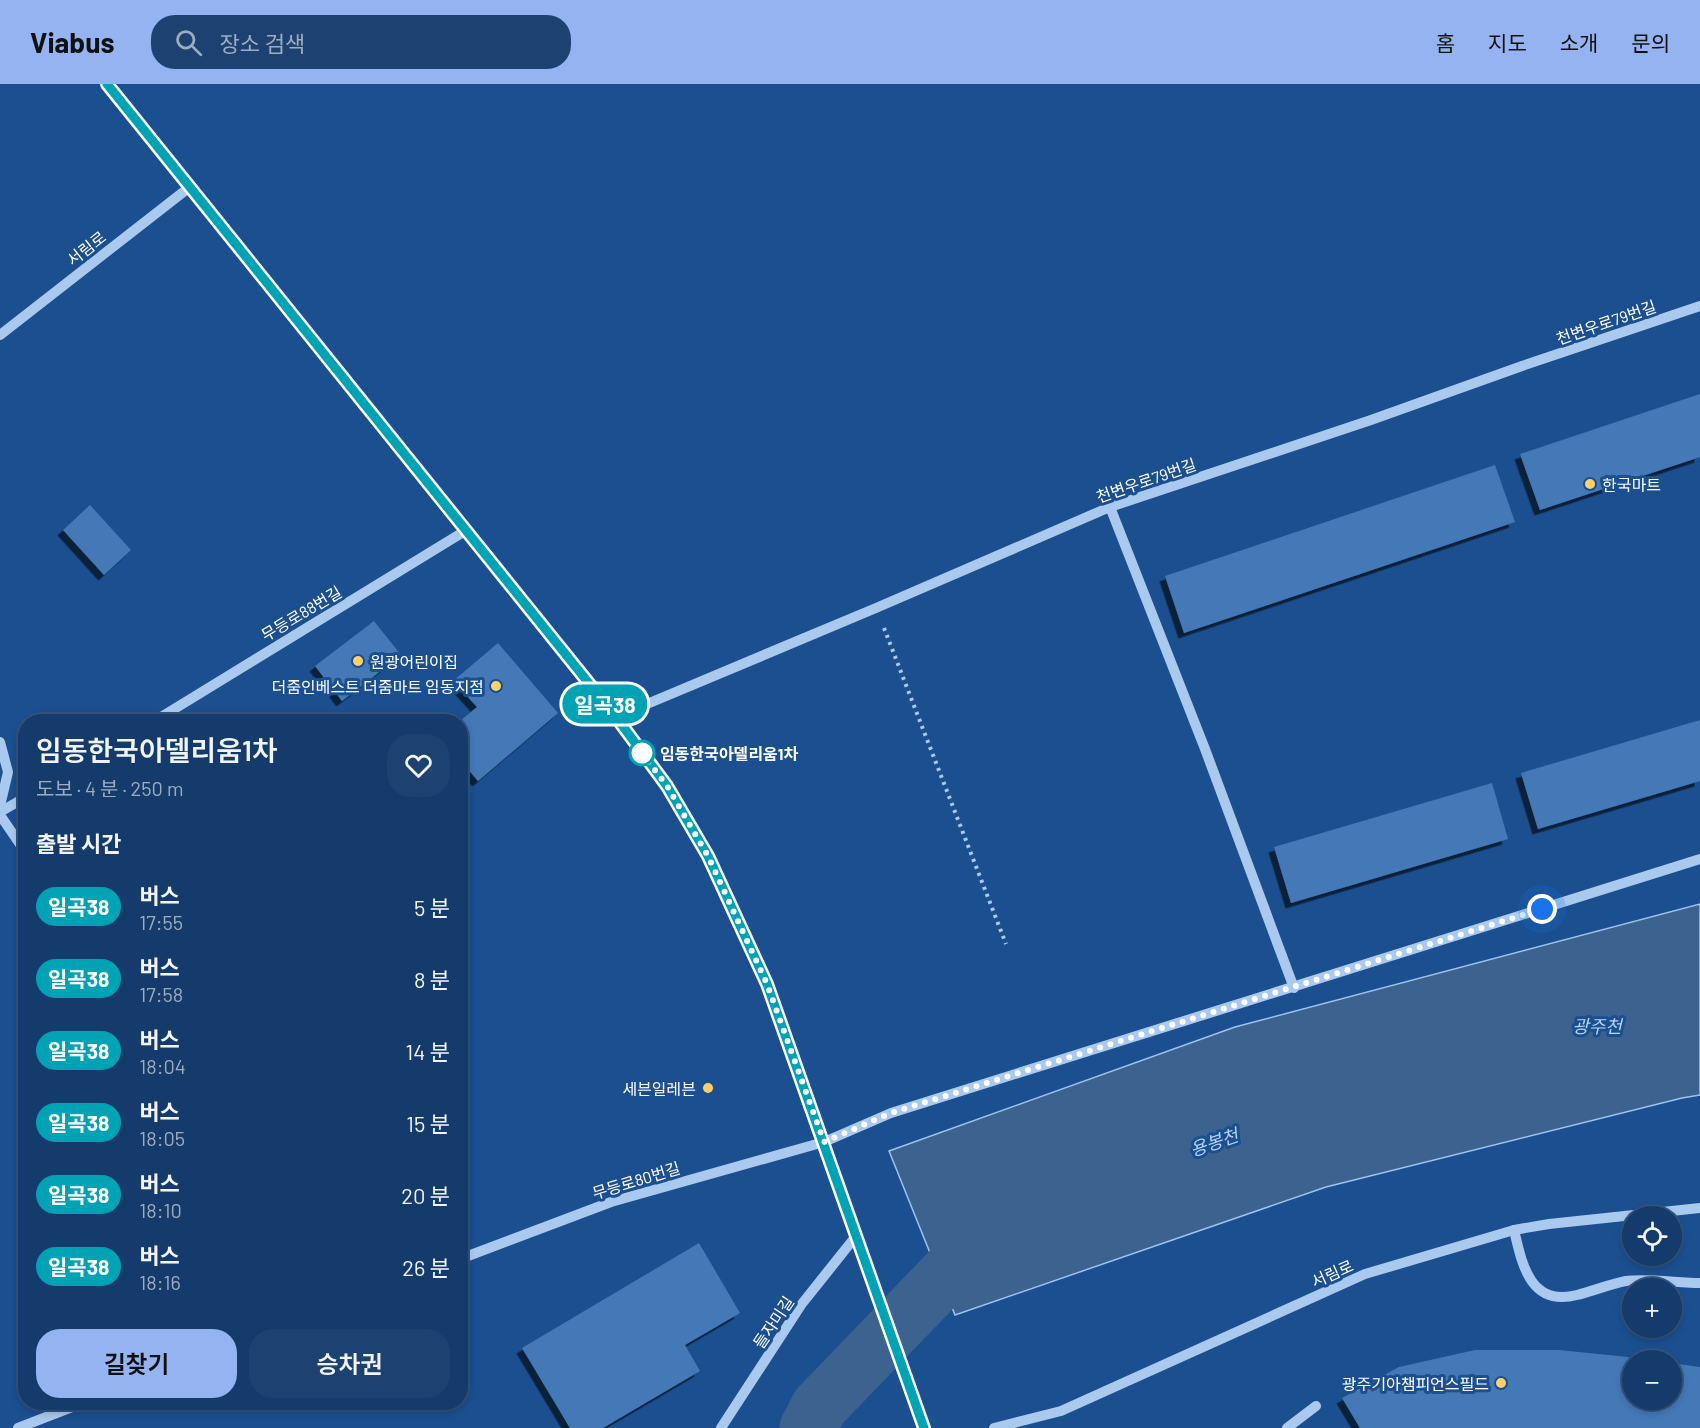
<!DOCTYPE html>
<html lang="ko">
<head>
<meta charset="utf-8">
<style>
	body { margin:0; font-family:Barlow,"Noto Sans KR",sans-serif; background:#1d4271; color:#f1f3f6; height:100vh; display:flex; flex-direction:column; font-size:22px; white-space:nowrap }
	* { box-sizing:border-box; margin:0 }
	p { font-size:20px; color:#9dadc1 }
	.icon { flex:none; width:33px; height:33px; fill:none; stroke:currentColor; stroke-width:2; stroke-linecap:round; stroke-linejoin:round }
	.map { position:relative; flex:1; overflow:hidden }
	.panel { position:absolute; left:18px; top:630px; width:450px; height:696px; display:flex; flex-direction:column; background:#143b6b; border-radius:24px; box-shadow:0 3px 9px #0003,0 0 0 2px #33557e }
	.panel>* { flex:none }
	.badge { padding:0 12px; border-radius:20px; font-size:21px; line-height:39px }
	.controls { position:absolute; left:1622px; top:1122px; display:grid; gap:12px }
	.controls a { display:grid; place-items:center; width:60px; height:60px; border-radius:50%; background:#143b6b; box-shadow:0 3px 9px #0003,0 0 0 2px #33557e; font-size:30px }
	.you { position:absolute; width:30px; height:30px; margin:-15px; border:4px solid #fff; border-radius:50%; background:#1a73e8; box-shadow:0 0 0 9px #1a73e833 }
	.map>.badge { position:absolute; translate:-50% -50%; box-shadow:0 0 0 3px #fff }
	h2 { padding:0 18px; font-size:22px; line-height:54px }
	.round { display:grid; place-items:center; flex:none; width:63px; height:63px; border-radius:24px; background:#1d4271 }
	.head { display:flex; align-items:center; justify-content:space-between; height:102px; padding:0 18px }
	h1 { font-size:28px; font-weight:600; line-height:45px }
	.button { display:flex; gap:12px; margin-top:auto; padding:12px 18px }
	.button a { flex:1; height:69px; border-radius:24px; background:#95b2f1; color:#111; font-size:24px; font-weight:600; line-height:69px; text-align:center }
	.button a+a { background:#1d4271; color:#f1f3f6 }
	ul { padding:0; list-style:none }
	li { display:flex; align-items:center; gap:18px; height:72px; padding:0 18px }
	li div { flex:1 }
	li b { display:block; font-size:22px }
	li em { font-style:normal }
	li .badge { min-width:66px; font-weight:700; text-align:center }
	header { display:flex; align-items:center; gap:36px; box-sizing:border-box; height:84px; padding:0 30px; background:#95b2f1; color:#111 }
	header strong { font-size:28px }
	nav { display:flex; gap:33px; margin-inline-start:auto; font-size:21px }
	.search { width:420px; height:54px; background:#1d4271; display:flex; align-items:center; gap:15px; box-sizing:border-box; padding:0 21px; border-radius:24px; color:#9dadc1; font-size:22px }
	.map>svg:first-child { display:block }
	.water { fill:#3c6290; stroke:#9cc4f0; stroke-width:1.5 }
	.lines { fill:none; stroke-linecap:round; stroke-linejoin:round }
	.river { stroke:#3c6290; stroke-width:57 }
	.building { fill:#4478b7; filter:url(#shadow) }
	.path { stroke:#a9c9ee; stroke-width:4; stroke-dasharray:3 4.5; stroke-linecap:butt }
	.minor { stroke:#a9c9ee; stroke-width:10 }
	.line-casing { stroke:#fff; stroke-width:14 }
	.line { stroke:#00a3b4; stroke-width:9 }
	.walk { stroke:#fff; stroke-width:6; stroke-dasharray:0 10.8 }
	.poi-dot { fill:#ffd166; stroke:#1b4f8f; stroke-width:2 }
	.stop-dot { fill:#fff; stroke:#00a3b4; stroke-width:3 }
	.labels { text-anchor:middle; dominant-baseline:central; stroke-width:6; stroke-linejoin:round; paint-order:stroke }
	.street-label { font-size:16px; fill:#fff; stroke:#1b4f8f }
	.poi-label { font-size:16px; fill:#fff; stroke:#1b4f8f; text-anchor:end }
	.stop-label { font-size:16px; font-weight:bold; fill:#fff; stroke:#1b4f8f; text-anchor:start }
	.water-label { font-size:18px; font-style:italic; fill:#b5d3f5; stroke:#1b4f8f }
</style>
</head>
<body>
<header>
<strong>Viabus</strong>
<div class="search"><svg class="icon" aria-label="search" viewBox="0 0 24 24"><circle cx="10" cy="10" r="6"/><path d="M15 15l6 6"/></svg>장소 검색</div>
<nav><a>홈</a><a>지도</a><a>소개</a><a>문의</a></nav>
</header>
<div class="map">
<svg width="1700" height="1344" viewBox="0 0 1700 1344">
	<defs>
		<filter id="shadow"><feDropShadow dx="-5.5" dy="5.5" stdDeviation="0" flood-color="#0009"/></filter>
	</defs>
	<rect width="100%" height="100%" fill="#1b4f8f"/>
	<path class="water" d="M1700,820V1011L1682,1014L1326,1103L955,1231L889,1067L1235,943Z"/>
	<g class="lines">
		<path class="river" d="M808,1344L819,1323L995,1140"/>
	</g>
	<g class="building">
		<path d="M1700,310V373L1540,426L1520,370Z"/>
		<path d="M1495,381L1515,438L1184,549L1165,492Z"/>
		<path d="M90,421L131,466L104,491L63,446Z"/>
		<path d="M374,537L401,571L342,617L315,582Z"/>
		<path d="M498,559L558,629L478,697L460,676V637L477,623L453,597Z"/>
		<path d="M1700,636V697L1538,745L1521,689Z"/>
		<path d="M1492,699L1508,755L1291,819L1274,763Z"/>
		<path d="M699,1159L740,1229L685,1261L700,1287L603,1344H570L522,1264Z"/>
		<path d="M1475,1266H1559L1648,1275L1632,1276V1316H1671V1279L1700,1283V1344H1360L1342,1314L1399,1283Z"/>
	</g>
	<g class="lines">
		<path class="path" d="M884,544L1006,860"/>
		<g class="minor">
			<path d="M107,0L616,633L667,702L708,772L767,900L925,1344"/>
			<path d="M0,251L191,102"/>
			<path d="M1110,423L1205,665L1294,904"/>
			<path d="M616,633L876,524L1110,423L1371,336L1522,282L1700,222"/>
			<path d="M153,638L465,447"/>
			<path d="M0,658L8,688L0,722"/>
			<path d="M0,728L26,713"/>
			<path d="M0,731L26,769"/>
			<path d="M1514,1146C1522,1180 1530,1223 1577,1211C1593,1207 1610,1200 1626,1197C1645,1194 1680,1199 1700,1199"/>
			<path d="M460,1175L611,1118L824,1058L891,1029L1700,775"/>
			<path d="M18,1344L85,1318"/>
			<path d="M721,1344L801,1221L856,1152"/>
			<path d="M994,1344L1061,1327L1365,1190L1514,1146L1549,1140L1700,1124"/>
			<path d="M1287,1344L1316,1322"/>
		</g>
	</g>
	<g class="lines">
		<defs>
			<path id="line" d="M107,0L616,633L667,702L708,772L767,900L924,1344"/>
		</defs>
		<use href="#line" class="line-casing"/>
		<use href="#line" class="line"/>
		<path class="walk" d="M642,669L667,702L708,772L767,900L824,1058L891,1029L1542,825"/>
	</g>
	<g class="poi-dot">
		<circle cx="1590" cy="400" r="6"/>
		<circle cx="358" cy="577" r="6"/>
		<circle cx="496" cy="602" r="6"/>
		<circle cx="708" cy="1004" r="6"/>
		<circle cx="1501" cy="1299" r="6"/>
	</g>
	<circle class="stop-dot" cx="642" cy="669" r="12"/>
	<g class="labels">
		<g class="street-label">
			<text transform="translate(86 164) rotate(-38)">서림로</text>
			<text transform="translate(1606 238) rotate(-19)">천변우로79번길</text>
			<text transform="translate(1146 396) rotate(-19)">천변우로79번길</text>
			<text transform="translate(301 529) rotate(-31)">무등로88번길</text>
			<text transform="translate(636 1096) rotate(-17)">무등로80번길</text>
			<text transform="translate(1332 1189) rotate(-24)">서림로</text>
			<text transform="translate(773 1238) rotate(-56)">들자미길</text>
		</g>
		<g class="poi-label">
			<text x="1602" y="400" text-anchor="start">한국마트</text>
			<text x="370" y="577" text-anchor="start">원광어린이집</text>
			<text x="484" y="602">더줌인베스트 더줌마트 임동지점</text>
			<text x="696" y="1004">세븐일레븐</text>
			<text x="1489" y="1299">광주기아챔피언스필드</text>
		</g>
		<g class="stop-label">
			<text x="660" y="669">임동한국아델리움1차</text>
		</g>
		<g class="water-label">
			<text x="1597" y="942">광주천</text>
			<text transform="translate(1214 1058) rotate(-19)">용봉천</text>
		</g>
	</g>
</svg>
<div class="controls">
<a><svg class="icon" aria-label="locate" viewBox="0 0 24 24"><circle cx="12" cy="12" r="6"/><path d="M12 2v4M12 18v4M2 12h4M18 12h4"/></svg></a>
<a>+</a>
<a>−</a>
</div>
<div class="you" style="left:1542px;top:825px"></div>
<b class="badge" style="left:605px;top:620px;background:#00a3b4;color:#fff">일곡38</b>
<section class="panel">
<div class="head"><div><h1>임동한국아델리움1차</h1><p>도보 · 4 분 · 250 m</p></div><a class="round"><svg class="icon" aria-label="heart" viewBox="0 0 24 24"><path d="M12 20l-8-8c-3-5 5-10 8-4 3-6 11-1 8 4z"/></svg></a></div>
<h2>출발 시간</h2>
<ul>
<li><span class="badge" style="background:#00a3b4;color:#fff">일곡38</span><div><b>버스</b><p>17:55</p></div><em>5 분</em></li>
<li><span class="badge" style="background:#00a3b4;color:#fff">일곡38</span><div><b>버스</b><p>17:58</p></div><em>8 분</em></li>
<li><span class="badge" style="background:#00a3b4;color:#fff">일곡38</span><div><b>버스</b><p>18:04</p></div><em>14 분</em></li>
<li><span class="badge" style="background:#00a3b4;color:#fff">일곡38</span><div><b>버스</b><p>18:05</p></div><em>15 분</em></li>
<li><span class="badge" style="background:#00a3b4;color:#fff">일곡38</span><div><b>버스</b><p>18:10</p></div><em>20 분</em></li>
<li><span class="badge" style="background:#00a3b4;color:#fff">일곡38</span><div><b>버스</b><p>18:16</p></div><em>26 분</em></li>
</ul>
<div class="button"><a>길찾기</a><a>승차권</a></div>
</section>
</div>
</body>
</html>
